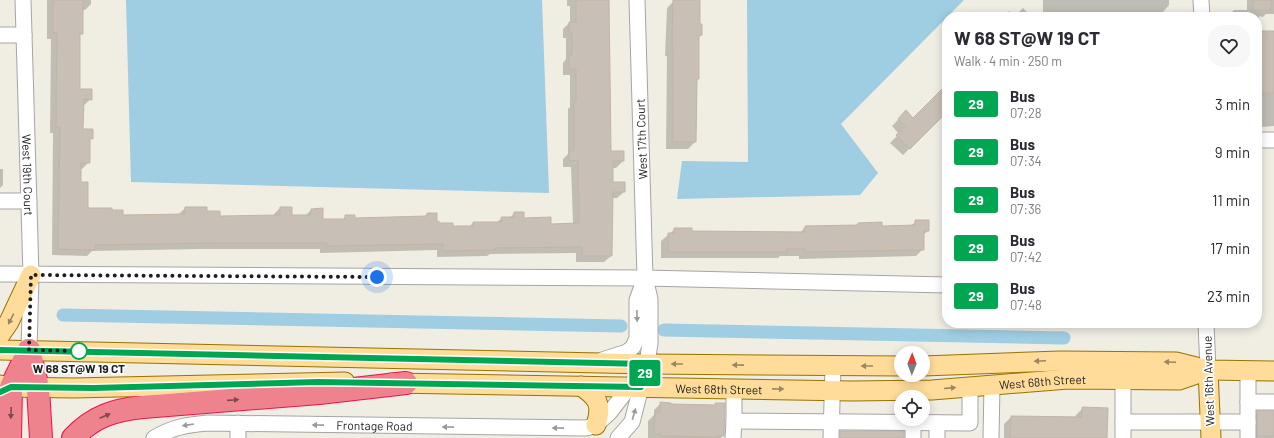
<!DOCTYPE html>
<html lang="en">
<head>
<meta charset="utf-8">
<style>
	body { margin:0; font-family:Barlow,sans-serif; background:#f7f7f7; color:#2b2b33; height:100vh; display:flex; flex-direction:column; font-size:15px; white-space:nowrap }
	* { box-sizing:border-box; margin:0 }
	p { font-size:13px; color:#7c7c81 }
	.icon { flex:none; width:22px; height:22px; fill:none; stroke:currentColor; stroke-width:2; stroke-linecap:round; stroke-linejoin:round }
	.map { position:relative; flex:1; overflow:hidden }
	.drawer { position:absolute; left:942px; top:12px; width:320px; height:316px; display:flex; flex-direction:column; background:#fff; border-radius:16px; box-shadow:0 2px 10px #0003 }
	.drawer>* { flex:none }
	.badge { padding:0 8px; border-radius:3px; font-size:14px; line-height:26px }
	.needle { width:26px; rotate:1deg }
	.tools { position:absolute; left:894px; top:346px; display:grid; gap:8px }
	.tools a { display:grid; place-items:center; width:36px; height:36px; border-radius:50%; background:#fff; box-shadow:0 2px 10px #0003; font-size:20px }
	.you { position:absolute; width:20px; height:20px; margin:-10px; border:3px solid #fff; border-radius:50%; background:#1a73e8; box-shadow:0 0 0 6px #1a73e833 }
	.map>.badge { position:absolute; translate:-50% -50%; box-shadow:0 0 0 2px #fff }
	.round { display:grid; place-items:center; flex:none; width:42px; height:42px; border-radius:16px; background:#f7f7f7 }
	.overview { display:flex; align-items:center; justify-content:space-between; height:68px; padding:0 12px }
	h1 { font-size:19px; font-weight:700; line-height:30px }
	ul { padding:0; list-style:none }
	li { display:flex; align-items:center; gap:12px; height:48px; padding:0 12px }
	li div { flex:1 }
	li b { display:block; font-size:15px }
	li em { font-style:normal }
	li .badge { min-width:44px; font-weight:700; text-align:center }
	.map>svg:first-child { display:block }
	.water { fill:#9fcde2 }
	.shadow { fill:#0003 }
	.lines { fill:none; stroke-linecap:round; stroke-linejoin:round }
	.canal { stroke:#9fcde2; stroke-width:13 }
	.building { fill:#c8bfb6; stroke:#c3b4a4 }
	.minor-casing { stroke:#a5a5a5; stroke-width:17 }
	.major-casing { stroke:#987300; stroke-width:21 }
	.highway-casing { stroke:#ea134a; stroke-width:24 }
	.minor { stroke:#fff; stroke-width:15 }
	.major { stroke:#ffdc99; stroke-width:19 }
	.highway { stroke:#ef838d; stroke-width:22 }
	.oneway { fill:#9a9a9a }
	.oneway2 { fill:#9a8662 }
	.oneway3 { fill:#7c4b50 }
	.line-casing { stroke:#fff; stroke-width:9 }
	.line { stroke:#00a651; stroke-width:6 }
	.walk { stroke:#1e1e1e; stroke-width:4; stroke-dasharray:0 7.2 }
	.stop-dot { fill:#fff; stroke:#00a651; stroke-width:2 }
	.labels { text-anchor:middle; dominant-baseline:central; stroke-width:3.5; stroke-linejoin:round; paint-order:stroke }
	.street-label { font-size:12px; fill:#1e1e1e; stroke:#fff }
	.stop-label { font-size:12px; font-weight:bold; fill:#1e1e1e; stroke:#fff }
</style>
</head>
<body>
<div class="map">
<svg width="1274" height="438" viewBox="0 0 1274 438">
	<rect width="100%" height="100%" fill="#f0ede3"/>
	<g class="water">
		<path d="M126,0H542L549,193L131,182Z"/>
		<path d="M747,0H964L841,124L878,173L860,195L677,199L682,161L748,162Z"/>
	</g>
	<g class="shadow">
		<path d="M47,0H91V4L85,10H82V33L79,36V90L91,99L83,106L82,130L92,138L89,141V162L82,169H80V183L87,209L111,211L122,216L178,215L185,208L206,212L219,217L274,216V214L280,208L291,216H305L311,210L322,220H342L346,216L354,219L424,217L427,214L438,224L452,227H469L473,223L497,222L502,218H510L514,213L523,219L550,225L573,224L571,167H563V159L568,154V109L570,107V75H563V63L566,59V38H563V29L570,22V6H567V0H608L610,152H623V161L616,168H612V183L624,192L617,198H611V256L604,262H576V253L490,254L487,256L437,257V250L320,253V249H201L92,251L87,256L52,255L53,133H50L51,39H47Z"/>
		<path d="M1043,0H1169V5L1163,12L1103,15V13L1043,16Z"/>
		<path d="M1247,0H1274V14H1266L1263,17L1259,16L1260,32H1274V126L1261,127V99H1257V17H1227L1234,10H1247Z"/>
		<path d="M674,1L699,25L701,35L698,37V79L696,81L695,142L688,149H666L667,56H665L667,8Z"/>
		<path d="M1023,8L1032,17H1003L1009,11L1015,16Z"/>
		<path d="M947,85V111L903,155L890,143L899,134L892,126L906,112L913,119Z"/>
		<path d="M0,169H3V185L0,188Z"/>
		<path d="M916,221L928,231L923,235V249L916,256L799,259V256H780L778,258H661V241L675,229L691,232L800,233L805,227L856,226L858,224L881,227L911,226Z"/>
		<path d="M661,403L670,405L714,406L715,404L723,435L721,438H648V421L654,415V410Z"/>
		<path d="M1083,408L1106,438H1004V424L1011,417L1076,418V415Z"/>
		<path d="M1257,412H1274V438H1252V417Z"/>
	</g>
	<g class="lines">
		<g class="canal">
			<path d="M63,315L621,326"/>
			<path d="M664,330L1064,338"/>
		</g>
	</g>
	<g class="building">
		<path d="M53,0H83V34H80V89H92V100L84,99L83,129H93V139L90,138V163H81V182H88V208H112V210H123V215L185,214V207H207V211H220V216L280,215V207H292V215H311V209L323,208V219H345V215H355V218L427,216V213H437V222L439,221V223H453V226H473V222H502L501,217H514V212H524V218L551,217V224L579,223V191H578V160L569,161V151H574V101H576V69H569V55H572V32H569V22H576V0H609L611,151H624V161H613V182H625V192H613L612,256H582V247L495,248V250L443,251V244L327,246V243H209L95,245V250L58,249L60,127H56L57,33H53Z"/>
		<path d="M673,0H700V24H702V35L699,36V79H697L696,142H673V49H672Z"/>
		<rect x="1253" y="0" width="18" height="10"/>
		<path d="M1257,31H1274V93H1261L1260,75H1257Z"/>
		<path d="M947,84V112L910,149L896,135L905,126L898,119L906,110L913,118Z"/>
		<path d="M915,220H929V231H924V250L806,252L805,249H786V252H668V233H674V228H692V231L805,232V226L858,225V223L882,222V226L915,225Z"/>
		<path d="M660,402L671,403V404L715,405V403H725L724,436H715V437L661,436V434H654L655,413H660Z"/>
		<path d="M1082,407L1108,408L1107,438H1010L1011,416L1082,417Z"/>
		<rect x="1257" y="411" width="17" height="25"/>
		<rect x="840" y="431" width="64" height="7"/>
	</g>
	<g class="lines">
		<defs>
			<g id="minor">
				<path id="s1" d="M23,0L31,275L29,350"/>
				<path d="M1201,0L1202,17"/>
				<path d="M0,35H24"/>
				<path d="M1257,140H1274"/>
				<path d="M0,201H29"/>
				<path d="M0,274L645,278L947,285"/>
				<path d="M1206,323L1208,370"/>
				<path d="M602,360L627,352L633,347L637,338V300L645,278"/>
				<path d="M1123,379V438"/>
				<path d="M734,389V421L970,423V387"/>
				<path d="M1248,402H1274"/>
				<path d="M1123,422H1248V371"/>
				<path id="s2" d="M154,438C173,427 186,425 208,423L586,428L596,425L610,412L647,364"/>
				<path d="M238,438V423"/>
				<path d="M618,438L632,422L647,364L650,343V299L645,278L637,0"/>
				<path d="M733,438L734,421"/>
				<path d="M831,438L833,366"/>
				<path d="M913,438V419"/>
				<path d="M937,438V423"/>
				<path d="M991,438L992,385"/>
				<path d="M1248,438V422"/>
			</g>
			<g id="major">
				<path d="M0,335L9,322L31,275"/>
				<path d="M0,350L647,364L901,366"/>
				<path d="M923,366L1060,361L1176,362L1208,370L1274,371"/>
				<path d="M1208,370L1211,438"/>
				<path id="s3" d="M391,383L852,391L932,390L1068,379L1179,380L1208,370"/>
				<path d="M0,385L11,387L73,388L345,382"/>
				<path d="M581,386C597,397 603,404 596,425"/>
			</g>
			<g id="highway">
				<path d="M29,350L38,388L41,438"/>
				<path d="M10,438L11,387L29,350"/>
				<path d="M73,438C94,416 114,410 143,407L319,393L406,383"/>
			</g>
		</defs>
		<use href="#minor" class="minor-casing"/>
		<use href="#major" class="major-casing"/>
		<use href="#highway" class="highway-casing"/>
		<use href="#minor" class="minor"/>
		<use href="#major" class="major"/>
		<use href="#highway" class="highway"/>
	</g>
	<defs><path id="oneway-solid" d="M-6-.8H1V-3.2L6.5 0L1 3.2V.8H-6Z"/></defs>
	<g class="oneway">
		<use href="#oneway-solid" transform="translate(637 316) rotate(89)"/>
		<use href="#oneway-solid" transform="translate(634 414) rotate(-74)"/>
		<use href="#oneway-solid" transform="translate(188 425) rotate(171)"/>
		<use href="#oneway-solid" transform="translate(318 425) rotate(-179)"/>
		<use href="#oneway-solid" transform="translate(448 427) rotate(-179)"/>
		<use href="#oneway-solid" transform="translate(558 428) rotate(-179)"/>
	</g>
	<g class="oneway2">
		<use href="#oneway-solid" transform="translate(11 319) rotate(117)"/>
		<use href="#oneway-solid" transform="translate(1040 361) rotate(178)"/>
		<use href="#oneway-solid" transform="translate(1170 362) rotate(-178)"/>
		<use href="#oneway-solid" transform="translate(677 364) rotate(-180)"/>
		<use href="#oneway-solid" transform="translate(738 365) rotate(-179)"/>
		<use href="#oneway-solid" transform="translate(867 366) rotate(180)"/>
		<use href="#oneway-solid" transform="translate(950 388) rotate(-5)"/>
		<use href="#oneway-solid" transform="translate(778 389) rotate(1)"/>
	</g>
	<g class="oneway3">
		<use href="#oneway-solid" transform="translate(233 400) rotate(-4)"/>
		<use href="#oneway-solid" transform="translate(11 413) rotate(92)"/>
		<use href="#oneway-solid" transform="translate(105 416) rotate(-23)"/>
	</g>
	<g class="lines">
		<defs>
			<path id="line" d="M0,350L647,364L641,387L318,382L94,388L11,387L0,392"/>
		</defs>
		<use href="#line" class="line-casing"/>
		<use href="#line" class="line"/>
		<path class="walk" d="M79,351L29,350L31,275L377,277"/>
	</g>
	<circle class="stop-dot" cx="79" cy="351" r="8"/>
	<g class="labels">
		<g class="street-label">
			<text transform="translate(641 139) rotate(-92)">West 17th Court</text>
			<text stroke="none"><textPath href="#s1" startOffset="175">West 19th Court</textPath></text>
			<text transform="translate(1208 381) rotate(-92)">West 16th Avenue</text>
			<text stroke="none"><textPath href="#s3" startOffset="652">West 68th Street</textPath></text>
			<text stroke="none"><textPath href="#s3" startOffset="328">West 68th Street</textPath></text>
			<text stroke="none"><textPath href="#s2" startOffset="223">Frontage Road</textPath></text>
		</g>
		<g class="stop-label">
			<text x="79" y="368">W 68 ST@W 19 CT</text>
		</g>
	</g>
</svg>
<div class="tools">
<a><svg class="needle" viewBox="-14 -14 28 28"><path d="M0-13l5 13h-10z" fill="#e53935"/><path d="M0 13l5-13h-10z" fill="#7c7c81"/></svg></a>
<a><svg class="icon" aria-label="locate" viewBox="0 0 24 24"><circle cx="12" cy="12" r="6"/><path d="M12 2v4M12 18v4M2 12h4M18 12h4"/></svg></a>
</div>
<div class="you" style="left:377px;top:277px"></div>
<b class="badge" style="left:645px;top:373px;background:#00a651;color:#fff">29</b>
<section class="drawer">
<div class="overview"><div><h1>W 68 ST@W 19 CT</h1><p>Walk · 4 min · 250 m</p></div><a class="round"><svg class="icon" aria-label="heart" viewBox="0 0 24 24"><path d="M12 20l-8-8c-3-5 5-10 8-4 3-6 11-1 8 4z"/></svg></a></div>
<ul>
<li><span class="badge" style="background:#00a651;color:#fff">29</span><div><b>Bus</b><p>07:28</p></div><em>3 min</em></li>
<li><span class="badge" style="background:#00a651;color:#fff">29</span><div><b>Bus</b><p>07:34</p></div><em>9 min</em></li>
<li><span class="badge" style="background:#00a651;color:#fff">29</span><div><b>Bus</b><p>07:36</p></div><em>11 min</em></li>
<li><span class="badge" style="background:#00a651;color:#fff">29</span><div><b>Bus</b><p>07:42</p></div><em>17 min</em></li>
<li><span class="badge" style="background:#00a651;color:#fff">29</span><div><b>Bus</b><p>07:48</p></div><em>23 min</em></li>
</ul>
</section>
</div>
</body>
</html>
